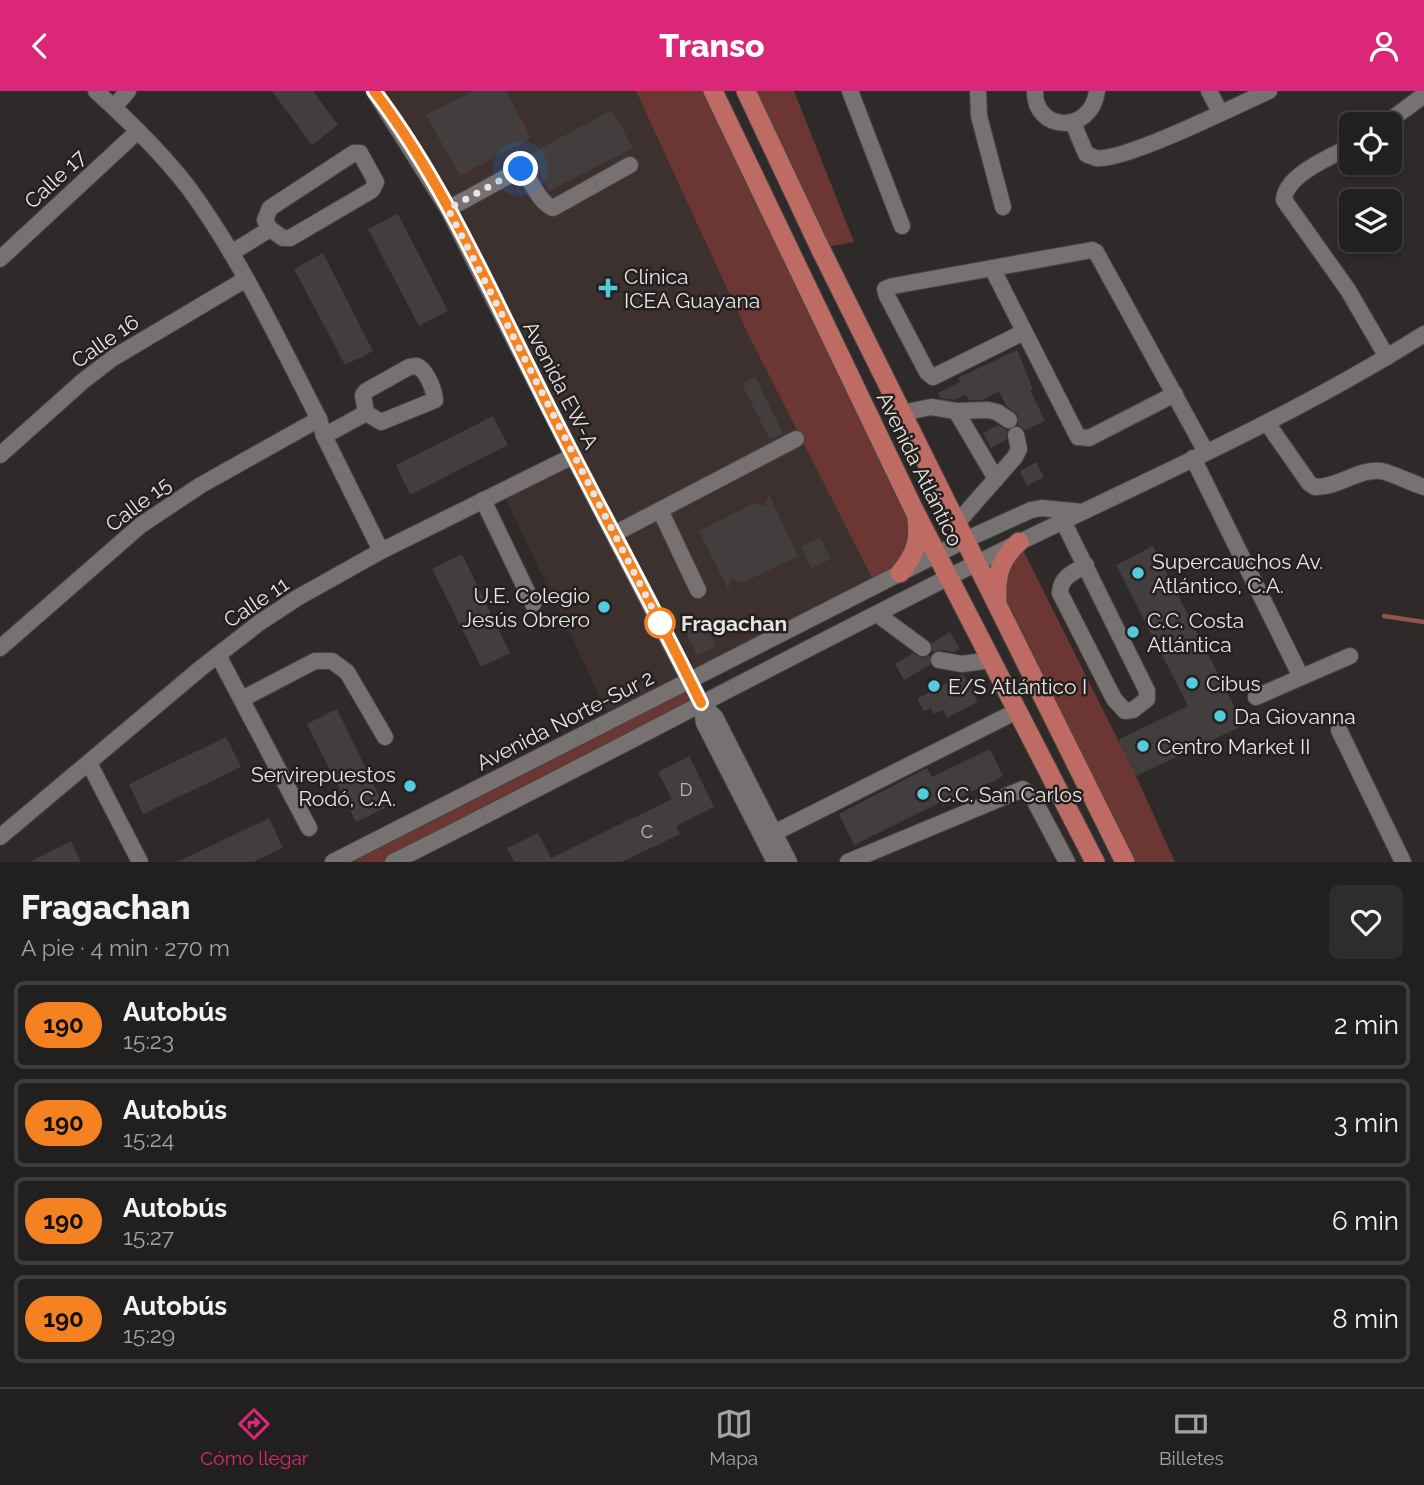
<!DOCTYPE html>
<html lang="es">
<head>
<meta charset="utf-8">
<style>
	body { margin:0; font-family:Raleway,sans-serif; background:#2e2d2c; color:#f1f3f6; height:100vh; display:flex; flex-direction:column; font-size:26px; white-space:nowrap }
	* { box-sizing:border-box; margin:0 }
	p { font-size:23px; color:#a2a3a4 }
	.icon { flex:none; width:38px; height:38px; fill:none; stroke:currentColor; stroke-width:2; stroke-linecap:round; stroke-linejoin:round }
	.map { position:relative; height:771px; overflow:hidden }
	.sheet { display:flex; flex-direction:column; background:#22201f; flex:1 }
	.sheet>* { flex:none }
	.badge { padding:0 14px; border-radius:23px; font-size:24px; line-height:46px }
	.buttons { position:absolute; left:1339px; top:21px; display:grid; gap:14px }
	.buttons a { display:grid; place-items:center; width:63px; height:63px; border-radius:10px; background:#22201f; box-shadow:0 4px 10px #0003,0 0 0 2px #3f3e3d; font-size:35px }
	.you { position:absolute; width:35px; height:35px; margin:-18px; border:5px solid #fff; border-radius:50%; background:#1a73e8; box-shadow:0 0 0 10px #1a73e833 }
	.map>.badge { position:absolute; translate:-50% -50%; box-shadow:0 0 0 4px #fff }
	.round { display:grid; place-items:center; flex:none; width:74px; height:74px; border-radius:10px; background:#2e2d2c }
	.head { display:flex; align-items:center; justify-content:space-between; height:119px; padding:0 21px }
	h1 { font-size:33px; font-weight:800; line-height:52px }
	ul { padding:0; list-style:none }
	li { display:flex; align-items:center; gap:21px; height:88px; margin:0 14px 10px; padding:0 7px; border:4px solid #3f3e3d; border-radius:10px }
	li div { flex:1 }
	li b { display:block; font-size:26px }
	li em { font-style:normal }
	li .badge { min-width:77px; font-weight:700; text-align:center }
	header { display:flex; justify-content:space-between; align-items:center; height:91px; padding:0 21px; background:#db2777; color:#fff; font-size:32px; font-weight:800 }
	.dock { display:flex; justify-content:space-around; align-items:center; height:98px; border-top:2px solid #3f3e3d; background:#22201f; font-size:19px; color:#a2a3a4 }
	.dock a { display:grid; justify-items:center; gap:4px }
	.dock .active { color:#db2777 }
	.map>svg:first-child { display:block }
	.built { fill:#3d3130 }
	.green { fill:#6c3732 }
	.lines { fill:none; stroke-linecap:round; stroke-linejoin:round }
	.stream { stroke:#92544d; stroke-width:4.5 }
	.building { fill:#423e3d }
	.minor-casing { stroke:#484544; stroke-width:18 }
	.major-casing { stroke:#484544; stroke-width:21 }
	.minor { stroke:#777271; stroke-width:16 }
	.major { stroke:#bd6b63; stroke-width:19 }
	.line-casing { stroke:#fff; stroke-width:16 }
	.line { stroke:#f58220; stroke-width:10 }
	.walk { stroke:#e7e4e4; stroke-width:7; stroke-dasharray:0 12.6 }
	.poi-dot { fill:#53cbdb; stroke:#252020; stroke-width:2.5 }
	.stop-dot { fill:#fff; stroke:#f58220; stroke-width:3.5 }
	.labels { text-anchor:middle; dominant-baseline:central; stroke-width:5; stroke-linejoin:round; paint-order:stroke }
	.number-label { font-size:18px; fill:#bebaba }
	.street-label { font-size:21px; fill:#e7e4e4; stroke:#252020 }
	.poi-label { font-size:21px; fill:#e7e4e4; stroke:#252020; text-anchor:start }
	.stop-label { font-size:21px; font-weight:bold; fill:#e7e4e4; stroke:#252020; text-anchor:start }
</style>
</head>
<body>
<header><svg class="icon" aria-label="back" viewBox="0 0 24 24"><path d="M15 5l-7 7 7 7"/></svg>Transo<svg class="icon" aria-label="person" viewBox="0 0 24 24"><circle cx="12" cy="8" r="4"/><path d="M4 21q1-7 8-7t8 7"/></svg></header>
<div class="map">
<svg width="1424" height="771" viewBox="0 0 1424 771">
	<rect width="100%" height="100%" fill="#2e2a29"/>
	<path class="built" d="M381,0H636L747,241L876,495L611,629L502,400L572,365Z"/>
	<g class="green">
		<path d="M636,0H713L915,421L917,457L876,495L747,241Z"/>
		<path d="M746,0H794L854,151L820,157Z"/>
		<path d="M1019,451L1136,685L1175,771H1125L996,495Z"/>
		<path d="M690,589L701,612L393,771H333Z"/>
	</g>
	<g class="lines">
		<path class="stream" d="M1384,525L1424,531"/>
	</g>
	<g class="building">
		<path d="M272,0H313L338,34L312,54Z"/>
		<path d="M473,0H506L531,47L460,85L426,24Z"/>
		<path d="M612,19L633,57L549,100L530,63Z"/>
		<path d="M398,123L448,220L419,235L368,138Z"/>
		<path d="M323,162L373,260L345,274L294,178Z"/>
		<path d="M1017,259L1033,298L1030,299L1045,330L1025,339L1018,334V324L1006,315L999,300L982,309H969L966,304L955,309L940,307L938,302L960,291L958,287Z"/>
		<path d="M755,286L783,342L770,349L742,293Z"/>
		<path d="M493,325L508,354L410,404L396,374Z"/>
		<path d="M998,334L1007,339L1006,349L991,357L983,342Z"/>
		<path d="M1036,371L1044,386L1027,395L1020,380Z"/>
		<path d="M769,404L798,465L742,492L732,488L728,498L699,440L755,412L764,415Z"/>
		<path d="M820,446L831,468L811,477L801,456Z"/>
		<path d="M1153,455L1244,634L1136,685L1118,649L1188,615L1116,474Z"/>
		<path d="M462,463L510,562L481,576L432,478Z"/>
		<path d="M704,533L716,555L697,564L686,541Z"/>
		<path d="M950,541L960,558L954,561L940,559L932,561V552Z"/>
		<path d="M913,562L921,567L930,565V574L904,589L895,573Z"/>
		<path d="M963,583L978,611L947,627L943,619L934,623L931,617L924,620L917,608Z"/>
		<path d="M337,618L385,717L356,731L307,633Z"/>
		<path d="M226,646L241,676L143,723L129,693Z"/>
		<path d="M990,658L1003,685L943,715L941,711L854,754L839,723L927,677L932,686Z"/>
		<path d="M689,665L714,716L676,735L680,743L622,771H514L507,757L538,742L551,767L672,708L658,681Z"/>
		<path d="M269,727L283,757L253,771H177Z"/>
		<path d="M71,750L81,771H29Z"/>
	</g>
	<g class="lines">
		<defs>
			<g id="minor">
				<path d="M96,0C128,29 161,61 188,96C241,168 278,249 319,328L324,345L381,460"/>
				<path d="M374,0L448,118L573,365L701,612L715,626L789,771"/>
				<path d="M850,0L902,135"/>
				<path d="M978,0L979,25L1003,116"/>
				<path d="M1035,0C1034,41 1091,44 1097,0"/>
				<path d="M1209,0L1220,21"/>
				<path d="M114,16L128,0"/>
				<path d="M1073,32L1086,63C1088,64 1094,66 1096,67C1124,71 1237,14 1269,0"/>
				<path d="M1385,33L1424,4"/>
				<path d="M1351,55C1331,66 1285,84 1284,109L1348,199L1387,266"/>
				<path d="M448,118L521,78C532,89 538,111 553,117L630,74"/>
				<path d="M231,162L270,138L283,147H290L372,99L376,91L360,62H354L270,117L265,129L270,138"/>
				<path d="M0,168L138,40"/>
				<path d="M992,177L1078,346L1089,347L1175,303"/>
				<path d="M1024,241L933,286L927,281L887,205L885,198L893,195L1092,159L1096,161L1206,361"/>
				<path d="M417,275C427,280 434,298 435,309L381,331L366,322L363,304L366,300L409,276Z"/>
				<path d="M956,320L996,388"/>
				<path d="M902,322L931,316L956,320L988,319L997,321L1009,329"/>
				<path d="M1267,332L1309,392L1315,396C1338,397 1359,377 1381,380C1395,383 1411,392 1424,396"/>
				<path d="M324,345L366,322"/>
				<path d="M0,364L83,290L113,267L246,188"/>
				<path d="M1193,367L1301,586"/>
				<path d="M483,409L533,513"/>
				<path d="M660,419L698,499"/>
				<path d="M1063,430L1147,600V608L1133,619L1125,620L1114,608L1060,502C1061,485 1073,482 1086,474"/>
				<path d="M957,432L1015,366L1019,358L1016,344"/>
				<path d="M614,443L796,348"/>
				<path d="M877,523L923,557"/>
				<path d="M0,557L141,434L201,394L319,328"/>
				<path d="M218,564L309,737"/>
				<path d="M939,569L962,573L991,569"/>
				<path d="M1256,606L1350,565"/>
				<path d="M242,608L315,570H332L347,581L385,646"/>
				<path d="M701,612L704,632L775,771"/>
				<path d="M1339,639L1403,771"/>
				<path d="M89,672L140,771"/>
				<path d="M774,742L1017,620"/>
				<path d="M0,746L201,577L259,532L297,507L381,460L573,365"/>
				<path d="M333,771L965,449L1031,419L1042,417L1082,421"/>
				<path d="M393,771C589,673 782,569 979,471C1128,397 1283,332 1424,243"/>
				<path d="M848,771L1023,698L1032,705L1067,771"/>
			</g>
			<g id="major">
				<path d="M713,0L915,421L1095,771"/>
				<path d="M746,0L820,157L1125,771"/>
				<path d="M900,482C914,465 920,452 917,429"/>
				<path d="M997,508C996,484 1000,468 1019,451"/>
			</g>
		</defs>
		<use href="#minor" class="minor-casing"/>
		<use href="#major" class="major-casing"/>
		<use href="#minor" class="minor"/>
		<use href="#major" class="major"/>
	</g>
	<g class="lines">
		<defs>
			<path id="line" d="M374,0C443,91 490,199 541,301C593,406 650,508 701,612"/>
		</defs>
		<use href="#line" class="line-casing"/>
		<use href="#line" class="line"/>
		<path class="walk" d="M521,78L448,118L664,540L660,532"/>
	</g>
	<g class="poi-dot">
		<path d="M604.5 186.5h7v7h7v7h-7v7h-7v-7h-7v-7h7z"/>
		<circle cx="1138" cy="482" r="7"/>
		<circle cx="604" cy="516" r="7"/>
		<circle cx="1133" cy="541" r="7"/>
		<circle cx="1192" cy="592" r="7"/>
		<circle cx="934" cy="595" r="7"/>
		<circle cx="1220" cy="625" r="7"/>
		<circle cx="1143" cy="655" r="7"/>
		<circle cx="410" cy="695" r="7"/>
		<circle cx="923" cy="703" r="7"/>
	</g>
	<circle class="stop-dot" cx="660" cy="532" r="14"/>
	<g class="labels">
		<g class="number-label">
			<text x="686" y="698">D</text>
			<text x="647" y="740">C</text>
		</g>
		<g class="street-label">
			<text transform="translate(55 88) rotate(-43)">Calle 17</text>
			<text transform="translate(105 250) rotate(-35)">Calle 16</text>
			<text transform="translate(561 294) rotate(63)">Avenida EW-A</text>
			<text transform="translate(920 378) rotate(64)">Avenida Atlántico</text>
			<text transform="translate(138 413) rotate(-37)">Calle 15</text>
			<text transform="translate(256 511) rotate(-34)">Calle 11</text>
			<text transform="translate(565 629) rotate(-27)">Avenida Norte-Sur 2</text>
		</g>
		<g class="poi-label">
			<text x="624" y="185">Clínica<tspan x="624" dy="24">ICEA Guayana</tspan></text>
			<text x="1152" y="470">Supercauchos Av.<tspan x="1152" dy="24">Atlántico, C.A.</tspan></text>
			<text x="590" y="504" text-anchor="end">U.E. Colegio<tspan x="590" dy="24">Jesús Obrero</tspan></text>
			<text x="1147" y="529">C.C. Costa<tspan x="1147" dy="24">Atlántica</tspan></text>
			<text x="1206" y="592">Cibus</text>
			<text x="948" y="595">E/S Atlántico I</text>
			<text x="1234" y="625">Da Giovanna</text>
			<text x="1157" y="655">Centro Market II</text>
			<text x="396" y="683" text-anchor="end">Servirepuestos<tspan x="396" dy="24">Rodó, C.A.</tspan></text>
			<text x="937" y="703">C.C. San Carlos</text>
		</g>
		<g class="stop-label">
			<text x="681" y="532">Fragachan</text>
		</g>
	</g>
</svg>
<div class="buttons">
<a><svg class="icon" aria-label="locate" viewBox="0 0 24 24"><circle cx="12" cy="12" r="6"/><path d="M12 2v4M12 18v4M2 12h4M18 12h4"/></svg></a>
<a><svg class="icon" aria-label="layers" viewBox="0 0 24 24"><path d="M12 4l9 5-9 5-9-5zM3 14l9 5 9-5"/></svg></a>
</div>
<div class="you" style="left:521px;top:78px"></div>
</div>
<section class="sheet">
<div class="head"><div><h1>Fragachan</h1><p>A pie · 4 min · 270 m</p></div><a class="round"><svg class="icon" aria-label="heart" viewBox="0 0 24 24"><path d="M12 20l-8-8c-3-5 5-10 8-4 3-6 11-1 8 4z"/></svg></a></div>
<ul>
<li><span class="badge" style="background:#f58220;color:#111">190</span><div><b>Autobús</b><p>15:23</p></div><em>2 min</em></li>
<li><span class="badge" style="background:#f58220;color:#111">190</span><div><b>Autobús</b><p>15:24</p></div><em>3 min</em></li>
<li><span class="badge" style="background:#f58220;color:#111">190</span><div><b>Autobús</b><p>15:27</p></div><em>6 min</em></li>
<li><span class="badge" style="background:#f58220;color:#111">190</span><div><b>Autobús</b><p>15:29</p></div><em>8 min</em></li>
</ul>
</section>
<nav class="dock">
<a class="active"><svg class="icon" aria-label="directions" viewBox="0 0 24 24"><path d="M12 3l9 9-9 9-9-9zM9 14v-3h6M13 9l2 2-2 2"/></svg>Cómo llegar</a>
<a><svg class="icon" aria-label="map" viewBox="0 0 24 24"><path d="M3 6l6-2 6 2 6-2v14l-6 2-6-2-6 2zM9 4v14M15 6v14"/></svg>Mapa</a>
<a><svg class="icon" aria-label="tickets" viewBox="0 0 24 24"><path d="M3 7h18v10H3zM15 7v10"/></svg>Billetes</a>
</nav>
</body>
</html>
